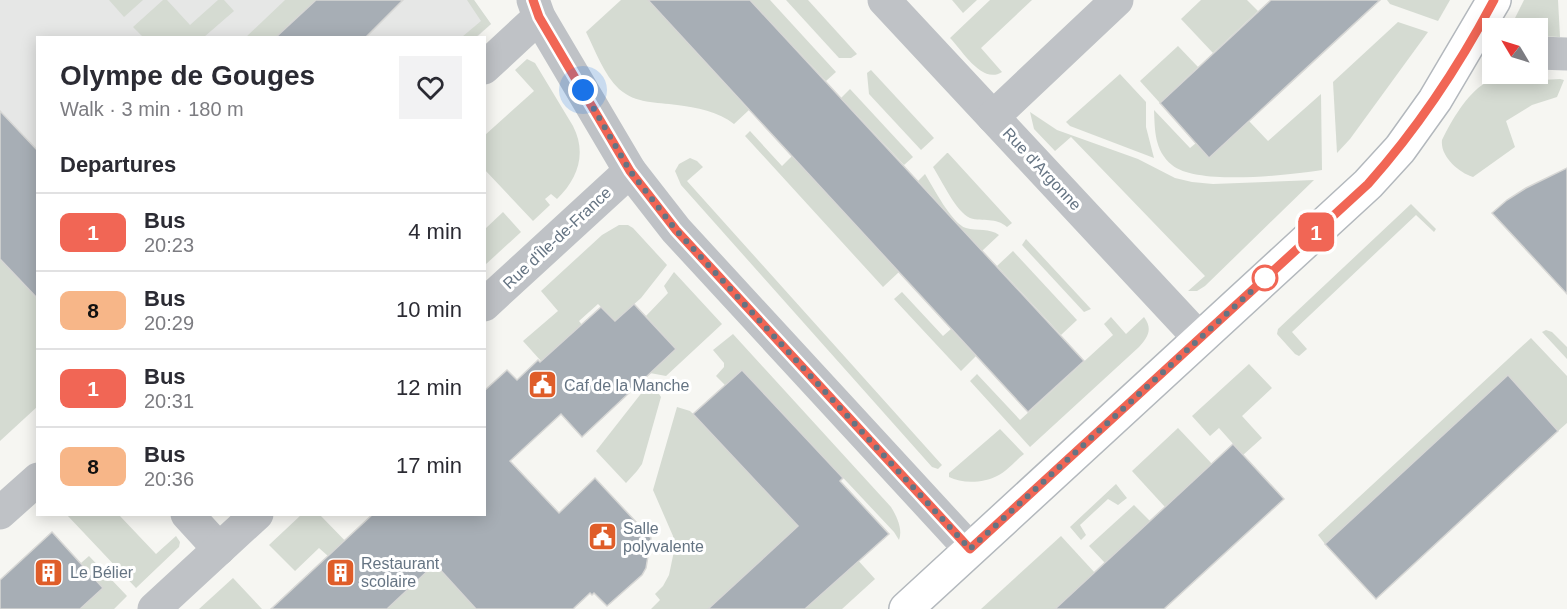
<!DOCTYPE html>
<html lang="en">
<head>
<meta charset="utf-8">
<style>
	body { margin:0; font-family:Helvetica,sans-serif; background:#f2f2f3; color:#2b2b33; height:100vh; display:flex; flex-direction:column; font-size:22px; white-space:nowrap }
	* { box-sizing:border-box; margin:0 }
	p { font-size:20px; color:#7c7c81 }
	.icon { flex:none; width:33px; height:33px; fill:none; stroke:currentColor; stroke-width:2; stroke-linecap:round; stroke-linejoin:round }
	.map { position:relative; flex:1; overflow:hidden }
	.side { position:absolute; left:36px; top:36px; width:450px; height:480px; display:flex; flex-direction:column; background:#fff; border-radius:0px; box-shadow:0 3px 15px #0003 }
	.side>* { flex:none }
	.badge { padding:0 12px; border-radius:9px; font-size:21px; line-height:39px }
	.needle { width:39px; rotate:308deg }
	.buttons { position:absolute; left:1482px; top:18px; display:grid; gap:12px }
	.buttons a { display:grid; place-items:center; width:66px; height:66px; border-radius:0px; background:#fff; box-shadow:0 3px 15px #0003; font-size:30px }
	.you { position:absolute; width:30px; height:30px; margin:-15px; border:4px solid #fff; border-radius:50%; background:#1a73e8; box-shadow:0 0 0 9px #1a73e833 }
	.map>.badge { position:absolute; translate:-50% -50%; box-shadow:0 0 0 3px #fff }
	h2 { padding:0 24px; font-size:22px; line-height:54px }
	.round { display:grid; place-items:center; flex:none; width:63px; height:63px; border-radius:0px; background:#f2f2f3 }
	.head { display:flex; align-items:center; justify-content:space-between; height:102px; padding:0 24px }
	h1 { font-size:28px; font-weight:800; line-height:45px }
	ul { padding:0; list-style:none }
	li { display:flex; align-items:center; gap:18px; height:78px; padding:0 24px; border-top:2px solid #e1e1e2 }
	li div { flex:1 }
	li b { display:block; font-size:22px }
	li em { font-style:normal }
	li .badge { min-width:66px; font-weight:700; text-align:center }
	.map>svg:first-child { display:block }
	.built { fill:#e6e7e6 }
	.green { fill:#d5dbd2 }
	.building { fill:#a7aeb5; stroke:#d7d7d5; stroke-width:1.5 }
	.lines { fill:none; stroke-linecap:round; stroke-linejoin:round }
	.secondary-casing { stroke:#b3b8bd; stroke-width:36 }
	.street { stroke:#bfc2c6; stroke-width:33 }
	.secondary { stroke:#fff; stroke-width:33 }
	.line-casing { stroke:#fff; stroke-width:14 }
	.line { stroke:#f16655; stroke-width:9 }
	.walk { stroke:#657483; stroke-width:6; stroke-dasharray:0 10.8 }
	.stop-dot { fill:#fff; stroke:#f16655; stroke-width:3 }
	.labels { text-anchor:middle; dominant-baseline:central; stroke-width:6; stroke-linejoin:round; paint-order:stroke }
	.street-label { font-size:16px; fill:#657483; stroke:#fff }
	.poi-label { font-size:16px; fill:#657483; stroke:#fff; text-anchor:start }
</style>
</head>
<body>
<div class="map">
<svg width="1567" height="609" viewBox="0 0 1567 609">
	<rect width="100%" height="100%" fill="#f6f6f2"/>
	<path class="built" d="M0,0H474L491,24L476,38H38L37,342L0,302Z"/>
	<g class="green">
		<path d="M109,0H143L124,17Z"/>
		<path d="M163,0H167L190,25L218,0H224L234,11L204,37H143L133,27Z"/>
		<path d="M285,0H316L289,24L288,37L245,38Z"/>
		<path d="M467,0H474L491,24L476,37H462L481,21Z"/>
		<path d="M621,0H648L749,110L734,124C719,112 696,107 677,105C656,102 636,104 619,89C604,75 595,50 586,32Z"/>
		<path d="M750,0H770L836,72L826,81Z"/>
		<path d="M786,0H808L857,54L851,58H839Z"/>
		<path d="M952,0H977L963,13Z"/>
		<path d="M990,0H1032L981,48L1002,72C982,85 962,50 950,38Z"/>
		<path d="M1201,0H1247L1258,11L1213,53L1181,19Z"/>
		<path d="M1387,0H1450L1438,21L1390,4Z"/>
		<path d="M1524,0H1558L1560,37L1538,36V28H1519L1515,18Z"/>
		<path d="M1398,22L1428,32L1350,139L1337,153L1333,82Z"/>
		<path d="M1178,46L1198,67L1160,103L1140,81Z"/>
		<path d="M527,59L535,63L573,126C587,153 578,179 557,199L551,194L545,199L550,205L533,221L484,169L485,135L534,91L515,70Z"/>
		<path d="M871,70L934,138L921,150L869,94L867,73Z"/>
		<path d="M1120,74L1146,102V127L1154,158L1070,126L1066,122Z"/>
		<path d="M1560,79L1564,80L1557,97L1532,105L1506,121L1515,147L1473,177C1458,172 1440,156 1442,140C1452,120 1466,95 1485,83Z"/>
		<path d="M850,89L913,157L904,165L841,98Z"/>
		<path d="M1321,94L1322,170C1290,175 1197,186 1172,165C1154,150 1155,130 1154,110L1190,148L1196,143L1209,158L1249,121L1268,141Z"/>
		<path d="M1030,112L1057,130L1138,159L1175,178L1192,182L1213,184L1314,180L1205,286L1197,291H1188L1205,276L1071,137L1055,151L1034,129Z"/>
		<path d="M750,131L782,166L792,156L899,272L883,287L745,136Z"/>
		<path d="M947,153H948L1012,223L1007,227C996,217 983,222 970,218C956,212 941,179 933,167Z"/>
		<path d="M690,158L697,161L703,167L687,181L942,465L938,469L932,467L681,185L675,171L679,164Z"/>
		<path d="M925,174C933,187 952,224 966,228C977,231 990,228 999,235L982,251L918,181Z"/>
		<path d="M1411,204L1436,229L1434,232L1416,215L1292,332L1307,349L1299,356L1295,354L1277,334L1278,329Z"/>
		<path d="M503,212L521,232L485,265V229Z"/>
		<path d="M619,225H628L633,228L667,265L641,298L615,321L598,304L579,321L582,325L541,361L523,341L558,311L541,291L602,235Z"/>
		<path d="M1026,239L1091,309L1084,312L1022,245Z"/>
		<path d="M1013,251L1077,320L1061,335L997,266Z"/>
		<path d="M0,259L37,299L38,406L0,441Z"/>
		<path d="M674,272L722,324L666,376L650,373L676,349L646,316L668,293L664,286Z"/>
		<path d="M902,292L943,336L951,329L976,356L961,371L894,299Z"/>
		<path d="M1111,317L1126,334L1144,317C1153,329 1148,337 1139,347L1030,447L970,381L977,374L1020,420L1113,335L1104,324Z"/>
		<path d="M1546,330L1552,332L1567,347V359L1542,332Z"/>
		<path d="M733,334L891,507C897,517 903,529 899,540L894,532L742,370L725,385L716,376L724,367V363L713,350Z"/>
		<path d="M1531,338L1567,376V423L1558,431L1508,375L1325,544L1318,535Z"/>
		<path d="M1249,364L1272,388L1242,416L1262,438L1243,455L1219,428L1210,436L1192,416Z"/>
		<path d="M647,386L659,394L661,397L642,464L637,471L626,483L596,451Z"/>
		<path d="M677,407L690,411L805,520L708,609H651L660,600L655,594L663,586L669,575L674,551L673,536L653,490Z"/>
		<path d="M1178,428L1212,464L1165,507L1132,471Z"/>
		<path d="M1000,429L1024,454C1015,461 1007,471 997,476C984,483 962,484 949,477V473Z"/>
		<path d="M1116,484L1127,498L1118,505L1108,499L1080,525L1086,535L1081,540L1070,527Z"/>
		<path d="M1134,505L1150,521L1105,563L1089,546Z"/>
		<path d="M67,515H119L156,554L176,536L180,542L179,547L136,588Z"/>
		<path d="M301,515H320L354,550L342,543L328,556L319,548L295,571L269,545Z"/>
		<path d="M1061,536L1095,573L1055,609H981Z"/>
		<path d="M425,553L476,609H387Z"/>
		<path d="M89,556L127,596L114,609H80L103,588L81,563Z"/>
		<path d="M855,557L875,579L842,609H805L849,569Z"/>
		<path d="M233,578L262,609H199Z"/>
	</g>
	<g class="building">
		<path d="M316,0H403L365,38H275Z"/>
		<path d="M648,0H750L1084,361L1028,412Z"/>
		<path d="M1271,0H1380L1209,158L1160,103Z"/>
		<path d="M0,111L38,151V299L0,259Z"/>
		<path d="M1567,168V294L1492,213L1507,200L1526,188Z"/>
		<path d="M634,304L676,349L582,437L561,414L510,461L559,513L595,478L651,538L646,568L642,575L607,606L594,593L592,595L590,593L573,609H476L435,564L387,609H271L373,514H484V391L507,370L517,380L538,360L540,362L601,307L615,321Z"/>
		<path d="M742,370L843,478L840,481L889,534L805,609H708L798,526L693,414Z"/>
		<path d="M1508,375L1558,431L1376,599L1325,544Z"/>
		<path d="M1233,444L1284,499L1164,609H1055Z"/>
		<path d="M52,532L103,588L80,609H0V580Z"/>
	</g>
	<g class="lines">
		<defs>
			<path id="secondary" d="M906,609L1368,184L1400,149L1435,100L1494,0"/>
		</defs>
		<use href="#secondary" class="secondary-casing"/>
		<g class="street">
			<path d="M533,0L539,17L630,171L676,230L970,549"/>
			<path d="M884,0L1200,339"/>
			<path d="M1538,53L1567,54"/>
			<path d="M484,68L539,17"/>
			<path d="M993,117L1117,0"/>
			<path d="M484,305L630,171"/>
			<path d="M0,513L38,479"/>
			<path d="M187,514L219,549"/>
			<path d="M154,609L257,514"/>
		</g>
		<use href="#secondary" class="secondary"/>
	</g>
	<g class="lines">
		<defs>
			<path id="line" d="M533,0L539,17L630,171L676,230L970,549L1368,184C1419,127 1458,68 1494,0"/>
		</defs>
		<use href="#line" class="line-casing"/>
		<use href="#line" class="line"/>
		<path class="walk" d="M583,90L630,171L676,230L970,549L1268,276L1265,278"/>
	</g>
	<defs>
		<symbol id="civic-square" viewBox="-11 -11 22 22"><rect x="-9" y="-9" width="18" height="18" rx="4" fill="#df5d29" stroke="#fff"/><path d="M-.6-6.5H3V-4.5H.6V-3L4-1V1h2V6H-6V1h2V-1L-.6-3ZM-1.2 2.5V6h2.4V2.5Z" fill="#fff"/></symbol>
		<symbol id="building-square" viewBox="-11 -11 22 22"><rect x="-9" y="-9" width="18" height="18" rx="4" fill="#df5d29" stroke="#fff"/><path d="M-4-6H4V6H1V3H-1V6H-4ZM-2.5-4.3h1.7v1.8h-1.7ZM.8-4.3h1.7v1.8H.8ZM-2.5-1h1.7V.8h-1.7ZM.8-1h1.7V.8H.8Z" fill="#fff"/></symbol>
	</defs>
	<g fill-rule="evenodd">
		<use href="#civic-square" x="526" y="368" width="33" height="33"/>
		<use href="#civic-square" x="586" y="520" width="33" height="33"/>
		<use href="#building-square" x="32" y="556" width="33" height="33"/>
		<use href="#building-square" x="324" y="556" width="33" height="33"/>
	</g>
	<circle class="stop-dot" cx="1265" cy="278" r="12"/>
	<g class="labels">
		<g class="street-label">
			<text transform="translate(1042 169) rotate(47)">Rue d'Argonne</text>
			<text transform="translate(557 238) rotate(-43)">Rue d'Île-de-France</text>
		</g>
		<g class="poi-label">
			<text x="564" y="385">Caf de la Manche</text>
			<text x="623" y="528">Salle<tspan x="623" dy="18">polyvalente</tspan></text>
			<text x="361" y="563">Restaurant<tspan x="361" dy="18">scolaire</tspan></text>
			<text x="70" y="572">Le Bélier</text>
		</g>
	</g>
</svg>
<div class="buttons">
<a><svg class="needle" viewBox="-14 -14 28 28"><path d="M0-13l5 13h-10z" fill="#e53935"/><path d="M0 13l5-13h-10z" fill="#7c7c81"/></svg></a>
</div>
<div class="you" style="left:583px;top:90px"></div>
<b class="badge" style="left:1316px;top:232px;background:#f16655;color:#fff">1</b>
<section class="side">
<div class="head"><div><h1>Olympe de Gouges</h1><p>Walk · 3 min · 180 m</p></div><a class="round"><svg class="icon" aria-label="heart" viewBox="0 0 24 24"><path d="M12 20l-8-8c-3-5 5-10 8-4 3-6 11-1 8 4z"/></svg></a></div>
<h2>Departures</h2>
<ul>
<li><span class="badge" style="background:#f16655;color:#fff">1</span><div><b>Bus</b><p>20:23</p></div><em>4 min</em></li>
<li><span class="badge" style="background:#f7b688;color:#111">8</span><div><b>Bus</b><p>20:29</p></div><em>10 min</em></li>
<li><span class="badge" style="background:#f16655;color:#fff">1</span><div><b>Bus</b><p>20:31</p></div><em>12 min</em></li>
<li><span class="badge" style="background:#f7b688;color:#111">8</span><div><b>Bus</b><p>20:36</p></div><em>17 min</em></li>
</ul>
</section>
</div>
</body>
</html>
